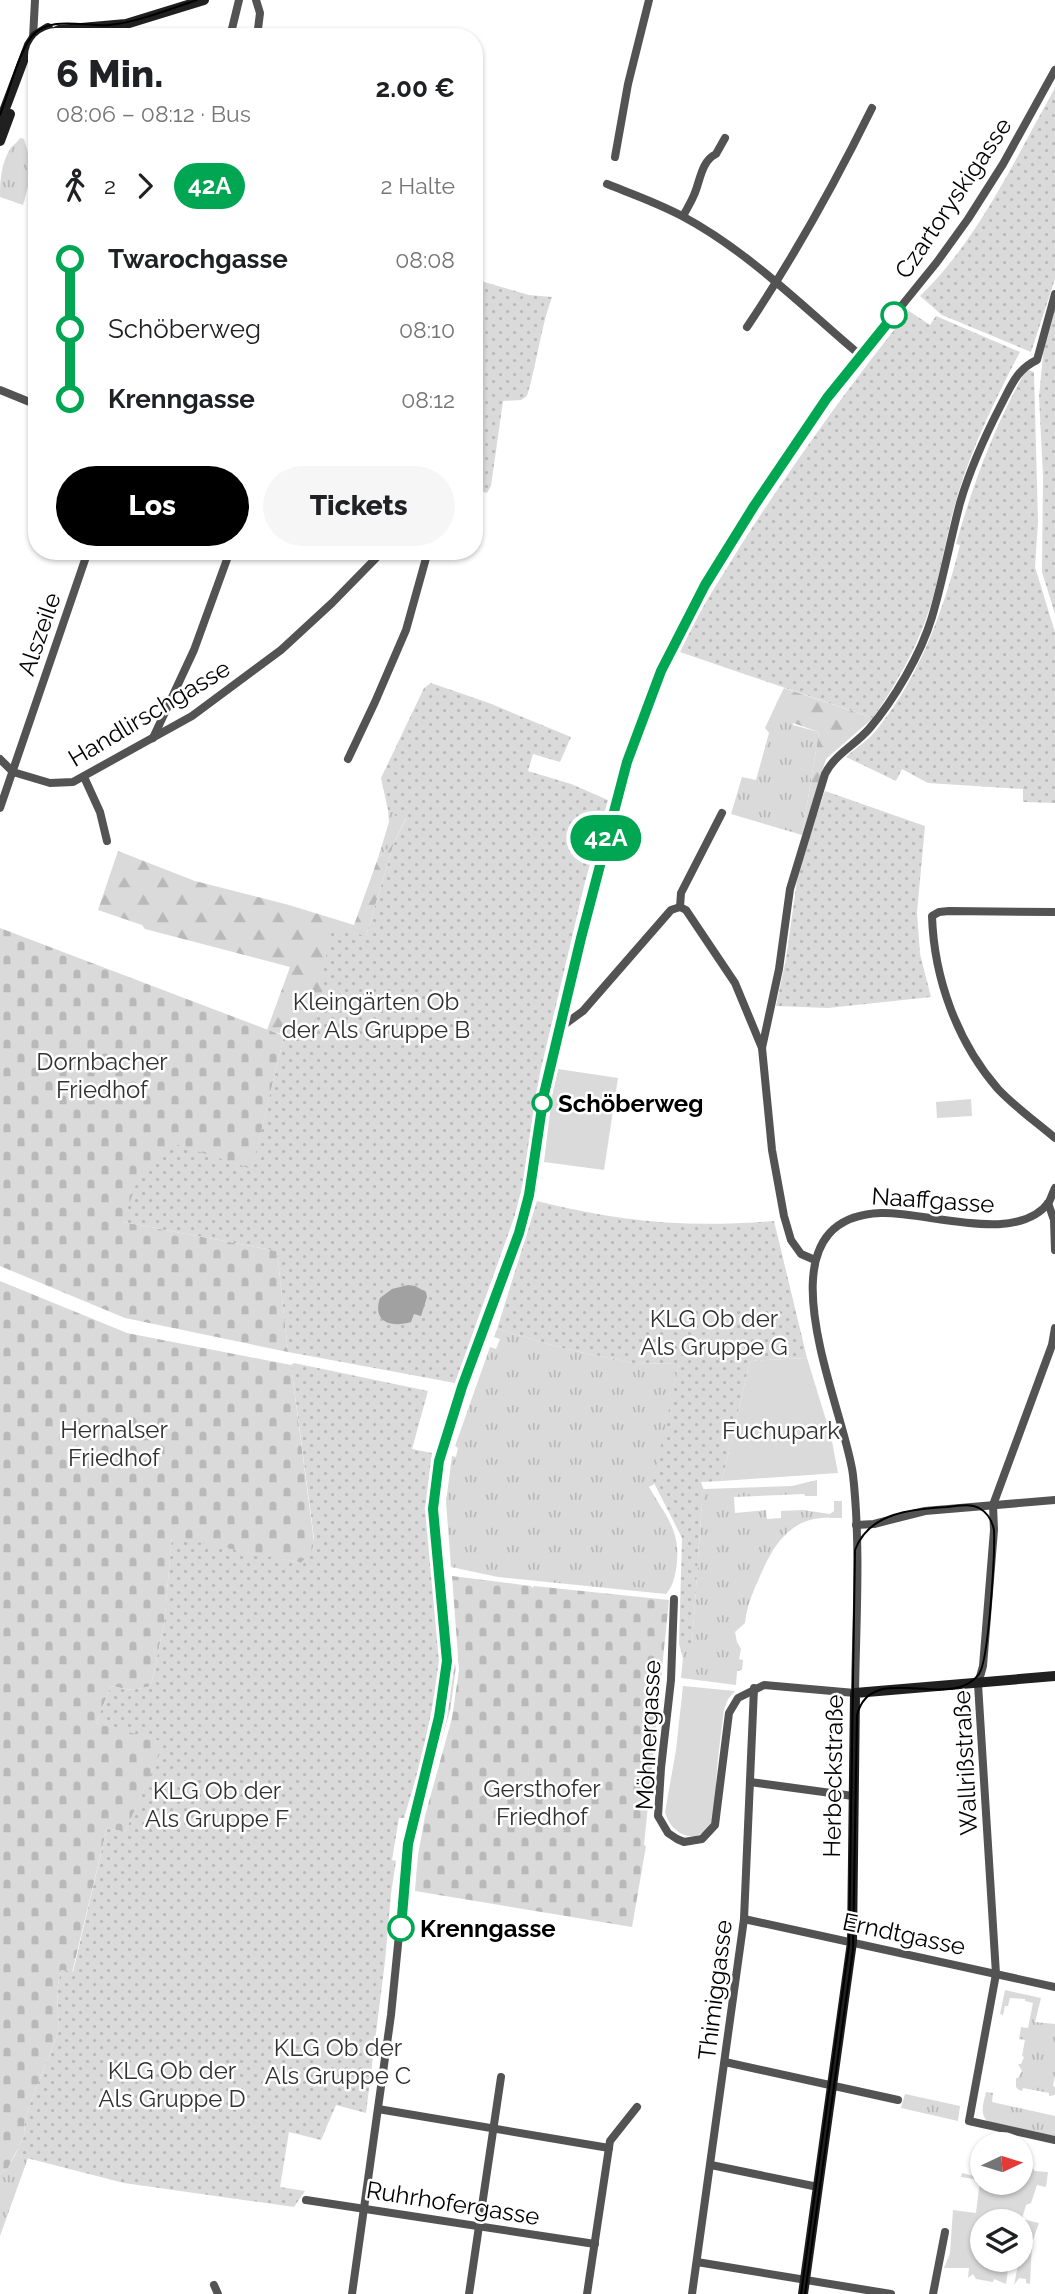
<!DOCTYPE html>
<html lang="de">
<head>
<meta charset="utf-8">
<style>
	body { margin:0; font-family:Raleway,sans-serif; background:#f6f6f6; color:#202124; height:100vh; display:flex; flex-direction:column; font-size:26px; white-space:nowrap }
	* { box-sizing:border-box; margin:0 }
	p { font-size:23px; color:#757577 }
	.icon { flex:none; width:38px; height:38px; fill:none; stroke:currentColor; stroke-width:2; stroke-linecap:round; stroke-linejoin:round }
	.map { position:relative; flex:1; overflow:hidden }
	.sheet { position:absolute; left:28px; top:28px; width:455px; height:532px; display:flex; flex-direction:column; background:#fff; border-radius:28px; box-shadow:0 2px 5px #0004 }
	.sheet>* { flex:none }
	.badge { padding:0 14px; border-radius:23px; font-size:24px; line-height:46px }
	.needle { width:46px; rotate:86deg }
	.fabs { position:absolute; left:970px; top:2132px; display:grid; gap:14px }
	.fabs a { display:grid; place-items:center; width:63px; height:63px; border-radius:50%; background:#fff; box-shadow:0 2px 5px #0004; font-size:35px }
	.map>.badge { position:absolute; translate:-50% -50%; box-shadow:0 0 0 4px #fff }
	.legs { display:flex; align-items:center; gap:10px; height:77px; padding:0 28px; font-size:23px }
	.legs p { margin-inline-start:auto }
	.overview { display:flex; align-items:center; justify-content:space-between; height:119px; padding:0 28px }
	h1 { font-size:38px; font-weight:800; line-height:52px }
	.button { display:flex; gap:14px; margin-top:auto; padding:14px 28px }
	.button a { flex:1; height:80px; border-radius:42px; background:#000; color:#fff; font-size:28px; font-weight:800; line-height:80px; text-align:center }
	.button a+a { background:#f6f6f6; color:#202124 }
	ul { padding:0 28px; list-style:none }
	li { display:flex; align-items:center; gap:24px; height:70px; font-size:26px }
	li i { display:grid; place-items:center; width:10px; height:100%; margin:0 9px; background:currentColor }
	li i::after { content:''; width:18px; height:18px; margin:-9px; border:5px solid; border-radius:50%; background:#fff }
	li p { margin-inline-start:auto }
	li:first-child i { background:linear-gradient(#0000 50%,currentColor 0) }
	li:last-child i { background:linear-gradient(currentColor 50%,#0000 0) }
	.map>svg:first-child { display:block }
	.grass { fill:url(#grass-tufts) }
	.forest { fill:url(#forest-firs) }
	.cemetery { fill:url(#cemetery-stones) }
	.park { fill:#dadada }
	.garden { fill:url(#garden-dots) }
	.water { fill:#a1a1a1 }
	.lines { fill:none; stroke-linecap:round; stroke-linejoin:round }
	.street { stroke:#535353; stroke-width:8 }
	.secondary { stroke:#202020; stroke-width:10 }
	.tram { stroke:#000; stroke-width:2 }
	.line-1-casing { stroke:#fff; stroke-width:16 }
	.line-1 { stroke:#00a651; stroke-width:10 }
	.stop-1-dot { fill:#fff; stroke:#00a651; stroke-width:3.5 }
	.labels { text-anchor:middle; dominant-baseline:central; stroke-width:5; stroke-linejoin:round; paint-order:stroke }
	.street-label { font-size:24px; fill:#000; stroke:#fff }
	.park-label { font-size:24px; fill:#313131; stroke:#fff }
	.stop-label { font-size:24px; font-weight:bold; fill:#000; stroke:#fff; text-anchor:start }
</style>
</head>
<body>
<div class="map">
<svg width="1055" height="2294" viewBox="0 0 1055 2294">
	<defs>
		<pattern id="grass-tufts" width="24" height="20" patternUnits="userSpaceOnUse" patternTransform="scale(1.75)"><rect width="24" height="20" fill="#dadada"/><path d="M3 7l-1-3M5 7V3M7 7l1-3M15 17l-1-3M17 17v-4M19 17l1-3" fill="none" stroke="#b9b9b9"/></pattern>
		<pattern id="forest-firs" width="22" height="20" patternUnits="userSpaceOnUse" patternTransform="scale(1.75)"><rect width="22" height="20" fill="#dadada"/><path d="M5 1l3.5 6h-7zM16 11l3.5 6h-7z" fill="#b9b9b9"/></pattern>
		<pattern id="cemetery-stones" width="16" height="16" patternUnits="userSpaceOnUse" patternTransform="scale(1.75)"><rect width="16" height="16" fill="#dadada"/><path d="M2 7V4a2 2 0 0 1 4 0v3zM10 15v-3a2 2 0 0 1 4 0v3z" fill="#b9b9b9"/></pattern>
		<pattern id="garden-dots" width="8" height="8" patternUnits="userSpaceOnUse" patternTransform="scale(1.75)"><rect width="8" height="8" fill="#dadada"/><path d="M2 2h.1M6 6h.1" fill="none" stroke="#b9b9b9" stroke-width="1.8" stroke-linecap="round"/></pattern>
	</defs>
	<rect width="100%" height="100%" fill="#fff"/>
	<g class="grass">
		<path d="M20,138L24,139C33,165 31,179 23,205L0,197C0,181 1,165 9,151C12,144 16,145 20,138Z"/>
		<path d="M778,700L791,704L793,725L819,732L802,835L731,814L742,777L756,780L769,733L765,728Z"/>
		<path d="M388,810L393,812V815L406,818L394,843L378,858L389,822Z"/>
		<path d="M497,1329L566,1349L633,1363L679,1364L654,1484L649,1487C657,1502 671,1519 675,1536C680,1551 677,1584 666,1594L498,1577L451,1567L446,1502L452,1456L456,1457L458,1448L455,1446L490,1347L496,1349L500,1339L494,1337Z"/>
		<path d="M817,1480V1496H805L804,1494L734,1497L735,1513L766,1510L767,1519L781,1518V1511L803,1510L830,1514L834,1511V1501H842V1518C833,1518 823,1517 814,1519C785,1525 771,1551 760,1576C753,1592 747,1605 745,1623L735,1632L737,1642L741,1649L739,1659L743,1660L742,1670L737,1671L736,1685L681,1678L683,1658L679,1644H692L703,1489L792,1486Z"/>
		<path d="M451,1664H455L456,1668L450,1711L424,1802L422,1801L440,1736Z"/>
		<path d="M1005,1990L1041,1998L1035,2022L1055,2024V2075L1053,2086L1055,2087V2095L1049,2096V2093L1023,2088L1022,2091L1019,2090L1016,2087V2078H1018L1022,2071L1018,2064H1021L1024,2057L1022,2056L1025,2040L1019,2039L1021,2027L1028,2028L1033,2003L1025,2001V1999L1010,1998L1008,2006H1005L1003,2015L1000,2014Z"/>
		<path d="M986,2092L993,2093L992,2102L1055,2116V2138L987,2121C979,2112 984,2102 986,2092Z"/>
		<path d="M905,2094L960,2106L958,2121L901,2108Z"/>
		<path d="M15,2155L28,2158L0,2236V2174L8,2168Z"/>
	</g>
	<g class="forest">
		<path d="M784,688L873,718L826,759L802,835L819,732L787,721L791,705L778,700Z"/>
		<path d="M394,843L366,936L322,975V1006L306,1041L267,1030L290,967L145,929L142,925L98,910L118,851L195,881L289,905L354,925L378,858Z"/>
	</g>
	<g class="cemetery">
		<path d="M0,928L284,1036L252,1170L123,1222L277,1251L288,1352L125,1318L0,1266Z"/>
		<path d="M0,1281L127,1333L291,1365L314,1542L312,1552L301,1563L172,1538L164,1624L152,1681L148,1687L131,1690L111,1686L96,1723L166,1741L125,1832L107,1828L72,1973L61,1970L57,1990L59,2031L30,2104L25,2120L24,2136L8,2168L0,2174Z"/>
		<path d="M452,1576L531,1586L532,1588L534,1586L669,1600L644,1845L646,1846L632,1927L415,1891L418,1855L425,1816L452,1718L459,1670Z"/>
	</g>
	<g class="park">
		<path d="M558,1069L618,1078L604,1170L544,1162L552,1096Z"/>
		<path d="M971,1099L972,1116L937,1118L936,1102Z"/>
		<path d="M807,1358L831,1436L838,1473L722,1481L750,1361Z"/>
		<path d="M683,1686L735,1691L728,1699L724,1710C721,1735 717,1760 716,1786C715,1798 718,1812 712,1823C697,1847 671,1835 665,1812L676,1750Z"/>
		<path d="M1026,2167L1034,2169V2171L1048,2172L1046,2187L1037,2185L1031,2203L1026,2205L1022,2219L1039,2223L1032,2243L1030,2284L1026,2283V2279L1019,2278L1014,2285L1023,2240L1020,2239V2221H982V2259H1000V2264L1009,2263L1006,2284L994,2279L993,2282L976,2279L973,2274L968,2278L969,2268H944L950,2253L953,2210L976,2213L980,2180L961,2177L962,2173L982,2178V2182H1020V2168L1025,2169Z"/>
	</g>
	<g class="garden">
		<path d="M1055,88V279L1031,352L942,315L920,296C980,238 1014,160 1055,88Z"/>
		<path d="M474,279L529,295L552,297C540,330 537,363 527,396L521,400L503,401L491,486L487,493L474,489Z"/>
		<path d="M1055,304V614L1042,572L1043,476L1039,397L1045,334Z"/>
		<path d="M909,311L930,325L936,316L1020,352C996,398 973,445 958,494C945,535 941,579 926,619C913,655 894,687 873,718L680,652C696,614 720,580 741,545C793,464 849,386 909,311Z"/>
		<path d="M1029,370L1034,372L1038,522L1035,567L1055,632V803L1023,802V789L928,783L902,769L896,781L846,757C857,747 870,739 878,728C920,676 944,609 960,545L956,544C973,484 994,427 1025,372Z"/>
		<path d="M431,683L489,703L571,737L560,762L533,754L528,771L571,784L608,800L585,882L540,1073L523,1183L515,1215L455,1383L288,1352L277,1251L123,1222L137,1181L175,1144L252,1169L284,1036L306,1041L322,1006V975L332,928L366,936L394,843L406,819L393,815V812L388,810L381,778L424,688Z"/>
		<path d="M825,791L925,826L917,912L920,954L931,997L828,1008L776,1006L786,959L799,866Z"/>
		<path d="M537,1201C620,1222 688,1228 774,1221L807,1358L750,1361L722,1481L701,1482L703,1489L692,1645L679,1644L682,1538L653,1481L679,1364L633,1363L566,1349L497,1329Z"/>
		<path d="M294,1363L428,1391L412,1449L432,1453L426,1508L440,1658L439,1674L422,1758L404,1818H399L392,1860L396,1861L391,1894L385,1961L366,2113L336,2105L321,2140L289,2132L280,2187L305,2191L294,2207L124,2183L15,2155L24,2136L25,2120L30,2104L59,2031L57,1990L61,1970L73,1972L107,1828L125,1832L165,1742L96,1723L111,1686L131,1690L148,1687L152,1681L164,1624L172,1537L301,1563L313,1549L314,1538L291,1365Z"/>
	</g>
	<path class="water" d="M408,1285L415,1286L426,1292L427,1297L421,1316L414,1314L411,1322C391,1328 372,1322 380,1298L392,1289Z"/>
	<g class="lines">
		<g class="street">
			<path d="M256,0L260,13L257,37"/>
			<path d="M230,37L239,0"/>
			<path d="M33,38L35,0"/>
			<path d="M615,157L628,84L649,0"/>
			<path d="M607,184C632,194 658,203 682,216C748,251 803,307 860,355"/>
			<path d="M683,216C687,209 691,202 694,195C700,182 701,161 716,154L725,138"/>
			<path d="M747,327C794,257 835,183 872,108"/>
			<path d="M0,390L37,405"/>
			<path d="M153,738L194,650L230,551"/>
			<path d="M0,759L13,772"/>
			<path d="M348,759L375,702L406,630L428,551"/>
			<path d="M13,772L50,783L73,782L192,716L281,650L332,603L383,551"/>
			<path d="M84,777L100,812L107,841"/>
			<path d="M0,808L88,551"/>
			<path d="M680,907L686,910L735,983L762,1048"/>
			<path d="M680,907L681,893L722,813"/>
			<path d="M1055,912L949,911L939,912L932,916C934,978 957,1042 998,1089C1015,1107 1036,1122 1055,1138"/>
			<path d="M561,1027L583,1011L671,910L680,907"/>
			<path d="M1048,1203L1054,1220L1055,1250"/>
			<path d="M815,1260L801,1254L791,1240L784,1216L772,1150L762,1048L779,969L790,889L825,774C835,754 855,745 869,729C894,700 921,654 932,617C943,580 950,541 960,503C970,469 985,436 1001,405C1011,386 1017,369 1037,360L1055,294"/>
			<path d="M1055,1328L1052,1345L993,1505L994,1530L983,1666L978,1684L996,1974L969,2121L1055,2140"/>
			<path d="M856,1525L874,1524L925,1511L1055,1500"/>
			<path d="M674,1599L671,1680L661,1768L658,1816L668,1833L677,1839L684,1842L702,1839L715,1825L729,1713L738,1698L764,1685L855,1693C856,1621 861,1547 853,1475C845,1408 751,1218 881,1213C926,1211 1017,1246 1049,1202C1051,1198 1053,1192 1055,1188"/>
			<path d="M750,1782L853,1796"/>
			<path d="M744,1919L1055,1987"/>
			<path d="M725,2062L898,2100"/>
			<path d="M378,2109L609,2148"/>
			<path d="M711,2165L818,2187"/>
			<path d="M306,2200L595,2244"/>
			<path d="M697,2262L891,2294"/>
			<path d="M214,2285L218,2294"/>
			<path d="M352,2294L391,2015L408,1844L445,1685L447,1661L433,1509L439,1461L461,1390L519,1233L529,1195L544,1094L572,973L622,781L651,694L672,646L705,585L754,506L827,398L937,262L968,219L1003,164L1055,70"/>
			<path d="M469,2294L501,2077"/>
			<path d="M587,2294L610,2141L637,2107"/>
			<path d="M692,2294L744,1919L754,1688"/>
			<path d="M933,2294L945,2232"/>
		</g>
		<g class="secondary">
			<path d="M44,37L59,30L126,24L204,0"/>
			<path d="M0,122L29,45L35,36L48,28"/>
			<path d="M0,141L10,114"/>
			<path d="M803,2294L852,1942L855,1693L1055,1676"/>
		</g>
		<g class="tram">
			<path d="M0,115C8,95 19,51 32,36C50,15 85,27 109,25C139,22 169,9 197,0"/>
			<path d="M801,2294L849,1945L855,1550C869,1512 913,1509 947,1507C958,1506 970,1503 979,1508C988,1513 992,1520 994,1530C995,1552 989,1660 979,1674C951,1713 871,1659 857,1715L853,1950L805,2294"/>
		</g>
	</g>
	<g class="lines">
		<defs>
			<path id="line-1" d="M401,1928L408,1844L439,1717L447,1661L433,1509L439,1461L462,1387L519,1233L529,1195L544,1094L581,938L627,762L661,671L705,585L754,506L827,398L894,315"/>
		</defs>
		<use href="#line-1" class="line-1-casing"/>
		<use href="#line-1" class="line-1"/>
	</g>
	<g class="stop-1-dot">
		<circle cx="894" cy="315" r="12"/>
		<circle cx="542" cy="1103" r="9"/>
		<circle cx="401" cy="1928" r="12"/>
	</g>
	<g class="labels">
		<g class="street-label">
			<text transform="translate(953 198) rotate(-56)">Czartoryskigasse</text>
			<text transform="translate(39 634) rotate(-71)">Alszeile</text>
			<text transform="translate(149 713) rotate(-31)">Handlirschgasse</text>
			<text transform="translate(933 1200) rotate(4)">Naaffgasse</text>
			<text transform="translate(648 1735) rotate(-87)">Möhnergasse</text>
			<text transform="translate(965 1763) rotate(-93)">Wallrißstraße</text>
			<text transform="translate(833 1776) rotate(-89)">Herbeckstraße</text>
			<text transform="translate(904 1934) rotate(12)">Erndtgasse</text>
			<text transform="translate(715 1990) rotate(-83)">Thimiggasse</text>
			<text transform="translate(453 2203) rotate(9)">Ruhrhofergasse</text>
		</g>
		<g class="park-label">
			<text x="376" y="1001">Kleingärten Ob<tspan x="376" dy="28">der Als Gruppe B</tspan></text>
			<text x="102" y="1061">Dornbacher<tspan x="102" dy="28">Friedhof</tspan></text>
			<text x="714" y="1318">KLG Ob der<tspan x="714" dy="28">Als Gruppe G</tspan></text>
			<text x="114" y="1429">Hernalser<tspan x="114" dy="28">Friedhof</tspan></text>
			<text x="781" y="1430">Fuchupark</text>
			<text x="542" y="1788">Gersthofer<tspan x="542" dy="28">Friedhof</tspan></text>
			<text x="217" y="1790">KLG Ob der<tspan x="217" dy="28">Als Gruppe F</tspan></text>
			<text x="338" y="2047">KLG Ob der<tspan x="338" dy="28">Als Gruppe C</tspan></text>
			<text x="172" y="2070">KLG Ob der<tspan x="172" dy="28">Als Gruppe D</tspan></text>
		</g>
		<g class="stop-label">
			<text x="558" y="1103">Schöberweg</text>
			<text x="420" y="1928">Krenngasse</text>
		</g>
	</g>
</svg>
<div class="fabs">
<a><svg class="needle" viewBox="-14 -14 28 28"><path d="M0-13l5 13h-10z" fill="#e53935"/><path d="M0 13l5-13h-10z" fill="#757577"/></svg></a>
<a><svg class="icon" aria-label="layers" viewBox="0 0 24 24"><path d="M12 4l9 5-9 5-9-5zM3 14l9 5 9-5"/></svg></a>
</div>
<b class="badge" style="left:606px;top:838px;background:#00a651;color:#fff">42A</b>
<section class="sheet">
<div class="overview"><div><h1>6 Min.</h1><p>08:06 – 08:12 · Bus</p></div><b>2.00 €</b></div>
<div class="legs"><svg class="icon" aria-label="walk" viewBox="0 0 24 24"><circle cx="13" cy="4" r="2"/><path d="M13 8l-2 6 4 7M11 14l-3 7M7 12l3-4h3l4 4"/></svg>2<svg class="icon" aria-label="forward" viewBox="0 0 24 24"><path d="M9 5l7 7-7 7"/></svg><b class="badge" style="background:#00a651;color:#fff">42A</b><p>2 Halte</p></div>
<ul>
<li><i style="color:#00a651"></i><b>Twarochgasse</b><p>08:08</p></li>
<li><i style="color:#00a651"></i><span>Schöberweg</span><p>08:10</p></li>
<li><i style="color:#00a651"></i><b>Krenngasse</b><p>08:12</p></li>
</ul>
<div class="button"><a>Los</a><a>Tickets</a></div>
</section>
</div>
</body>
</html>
